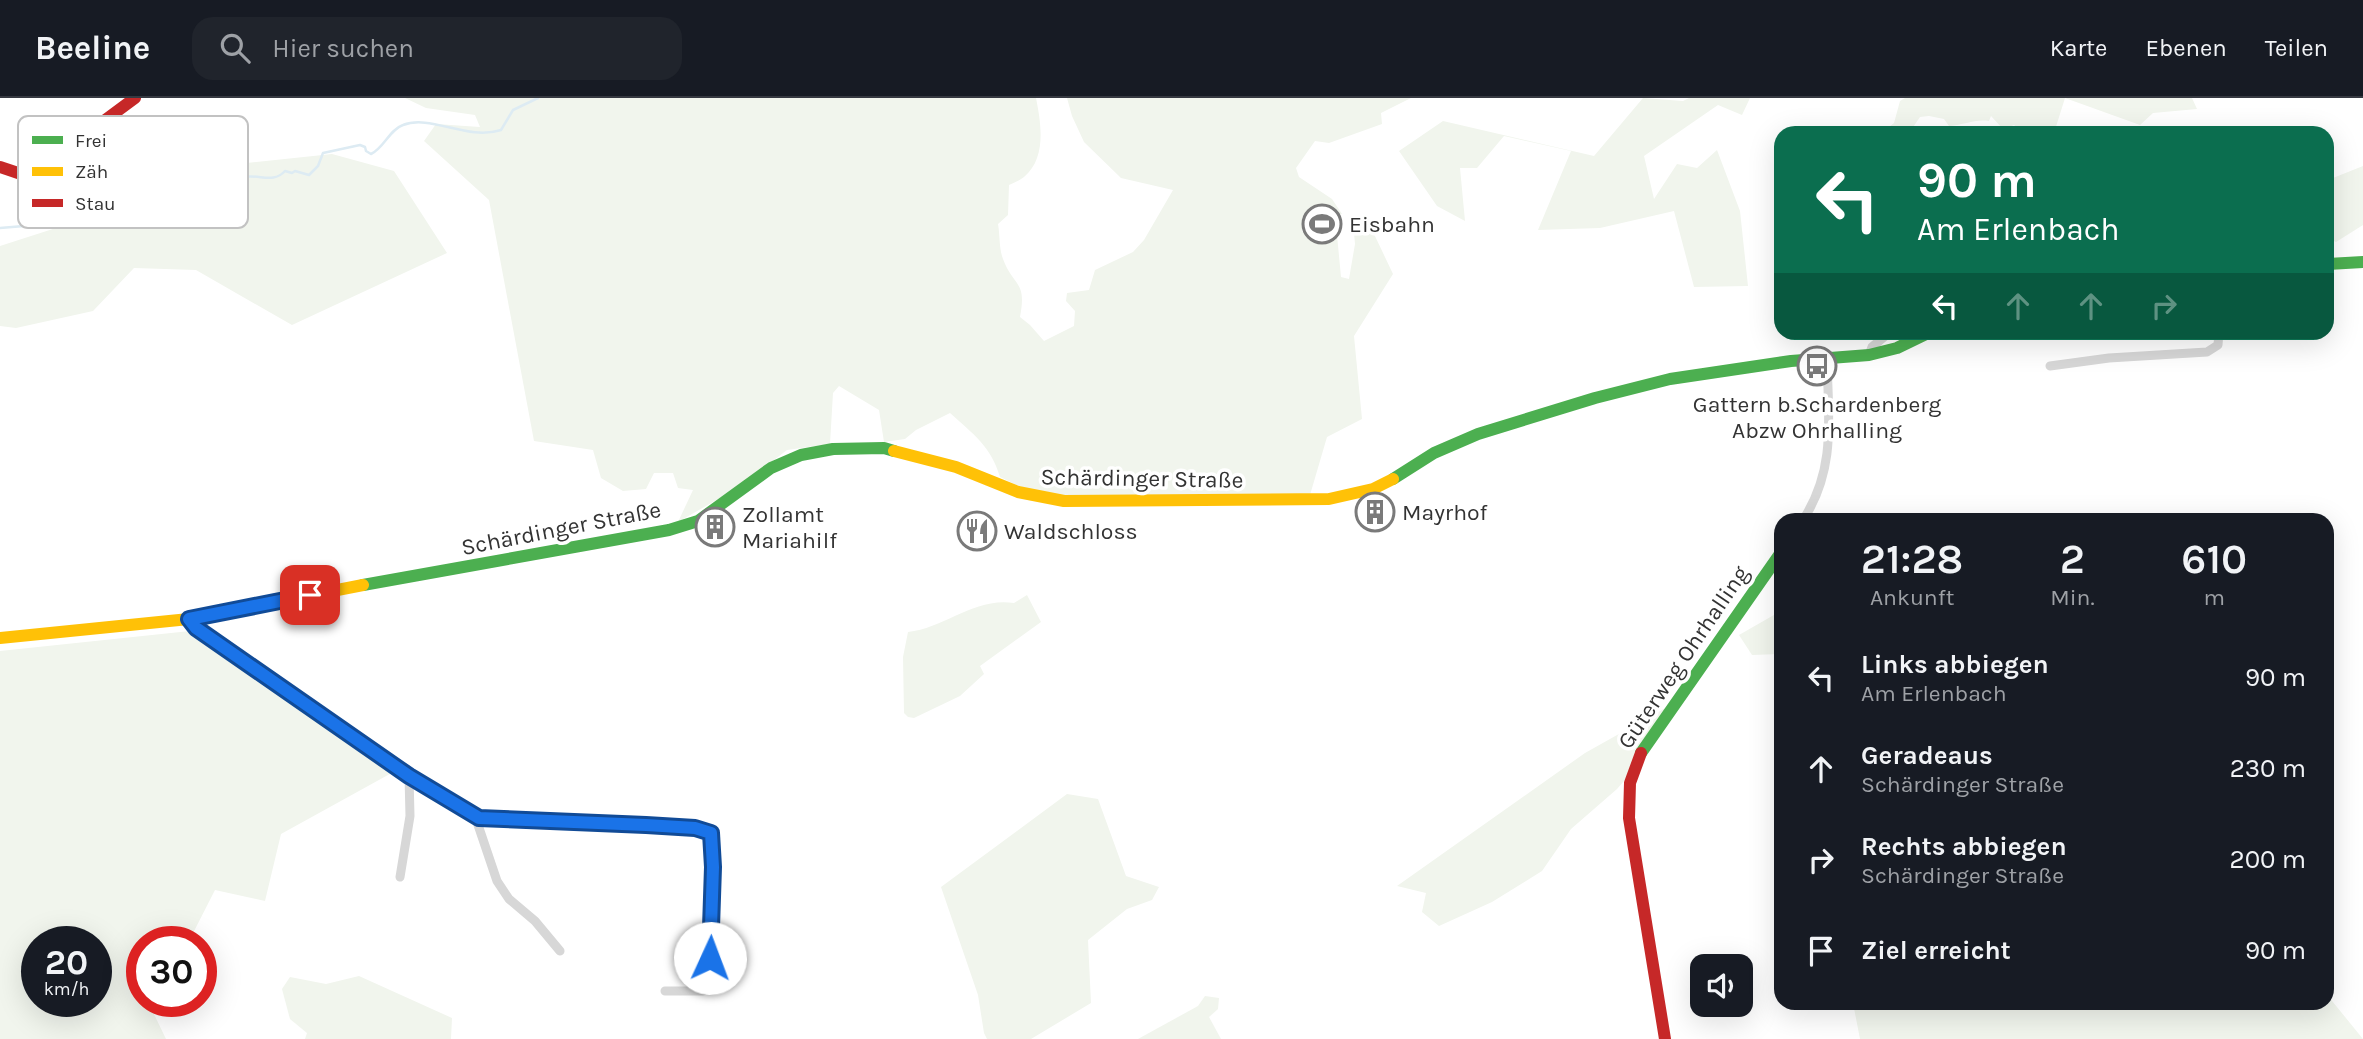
<!DOCTYPE html>
<html lang="de">
<head>
<meta charset="utf-8">
<style>
  :root { --surface:#171b24; --page:#20242c; --text:#f1f3f6; --muted:#9ea1a6; --line:#363941 }
  body { margin:0; font-family:Karla,sans-serif; background:var(--page); color:var(--text); height:100vh; display:flex; flex-direction:column; font-size:26px; white-space:nowrap }
  * { box-sizing:border-box; margin:0 }
  p { font-size:23px; color:var(--muted) }
  .icon { flex:none; width:38px; height:38px; fill:none; stroke:currentColor; stroke-width:2; stroke-linecap:round; stroke-linejoin:round }
  .map { position:relative; flex:1; overflow:hidden }
  .panel { position:absolute; left:1774px; top:415px; width:560px; height:497px; display:flex; flex-direction:column; background:var(--surface); border-radius:21px; box-shadow:0 7px 28px #0002 }
  .panel>* { flex:none }
  .banner { position:absolute; left:1774px; top:28px; width:560px; height:214px; border-radius:21px; box-shadow:0 7px 28px #0002; background:#0b6e4f; color:#fff; overflow:hidden }
  .buttons { position:absolute; left:1690px; top:856px; display:grid; gap:14px }
  .buttons a { display:grid; place-items:center; width:63px; height:63px; border-radius:14px; background:var(--surface); box-shadow:0 7px 28px #0002; font-size:35px }
  .speed { position:absolute; left:21px; top:828px; display:flex; gap:14px; font-size:35px; font-weight:700; text-align:center }
  .speed>* { display:grid; place-content:center; width:91px; height:91px; border-radius:50%; background:var(--surface); box-shadow:0 7px 28px #0002; line-height:1 }
  .speed small { font-size:18px; font-weight:400 }
  .speed .limit { border:10px solid #d22; background:#fff; color:#111 }
  .pin { position:absolute; display:grid; place-items:center; width:60px; height:60px; color:#fff; margin:-30px; border-radius:14px; box-shadow:0 4px 10px #0006 }
  .me { position:absolute; width:77px; margin:-38px; rotate:2deg; stroke-linejoin:round; filter:drop-shadow(0 0 5px #0008) }
  .turn { display:flex; align-items:center; gap:24px; height:147px; padding:0 28px; font-size:32px }
  .turn .icon { width:91px; height:91px; stroke-width:2.5 }
  .turn b { display:block; font-size:49px; line-height:60px }
  .lanes { display:flex; align-items:center; height:66px; padding:0 28px; background:#0003; justify-content:center; gap:35px; direction:ltr }
  .lanes .off { opacity:.35 }
  .eta { display:flex; justify-content:space-evenly; align-items:center; height:119px; text-align:center }
  .eta b { font-size:42px; font-weight:600; line-height:49px }
  ul { padding:0; list-style:none }
  li { display:flex; align-items:center; gap:21px; height:91px; padding:0 28px }
  li div { flex:1 }
  li b { display:block; font-size:26px }
  li em { font-style:normal }
  header { display:flex; align-items:center; gap:42px; box-sizing:border-box; height:98px; padding:0 35px; background:var(--surface); border-bottom:2px solid var(--line) }
  header strong { font-size:33px }
  nav { display:flex; gap:38px; margin-inline-start:auto; font-size:24px }
  .search { width:490px; height:63px; background:var(--page); display:flex; align-items:center; gap:18px; box-sizing:border-box; padding:0 24px; border-radius:21px; color:var(--muted); font-size:26px }
  .map>svg:first-child { display:block }
</style>
</head>
<body>
<header>
<strong>Beeline</strong>
<div class="search"><svg class="icon" aria-label="search" viewBox="0 0 24 24"><circle cx="10" cy="10" r="6"/><path d="M15 15l6 6"/></svg>Hier suchen</div>
<nav><a>Karte</a><a>Ebenen</a><a>Teilen</a></nav>
</header>
<div class="map">
<svg width="2363" height="941" viewBox="0 0 2363 941">
  <rect width="100%" height="100%" fill="#fff"/>
  <g fill="#f1f5ed" fill-rule="evenodd">
    <path d="M 405,0 L 1036,0 C 1041,25 1047,60 1024,79 C 1020,82 1014,85 1009,87 L 1008,117 L 998,126 C 1000,137 999,151 1003,161 C 1014,190 1027,182 1020,219 L 1030,227 L 1044,243 L 1074,228 L 1075,213 L 1066,203 L 1067,195 L 1089,192 L 1095,172 L 1133,154 L 1144,142 L 1173,92 L 1121,80 L 1084,44 L 1072,18 L 1067,0 L 1411,0 L 1381,15 L 1382,26 L 1329,45 L 1315,43 L 1296,70 L 1299,79 L 1332,101 L 1342,116 L 1302,119 L 1302,134 L 1328,133 L 1337,137 L 1341,179 L 1349,181 L 1355,146 L 1353,124 L 1357,119 L 1365,117 L 1393,176 L 1354,238 L 1362,321 L 1327,339 L 1310,397 L 1159,401 L 1037,397 L 1000,379 C 991,348 973,336 950,315 L 916,332 L 905,341 L 884,344 L 879,312 L 839,288 L 833,295 L 830,346 L 787,352 L 739,389 L 678,424 L 693,392 L 678,390 L 673,375 L 654,375 L 646,391 L 623,393 L 601,380 L 593,352 L 534,343 L 489,102 L 424,43 L 436,26 L 480,29 L 475,17 L 426,10 Z"/>
    <path d="M 1643,0 L 1683,3 L 1689,0 L 1750,0 L 1742,17 L 1718,7 L 1644,58 L 1654,101 L 1677,66 L 1697,70 L 1717,52 L 1740,113 L 1748,188 L 1694,189 L 1674,113 L 1600,130 L 1538,132 L 1571,53 L 1504,38 L 1477,70 L 1460,70 L 1465,123 L 1437,108 L 1399,53 L 1443,23 L 1594,58 Z"/>
    <path d="M 1905,0 L 2192,0 L 2197,11 L 2153,15 L 2140,27 L 2065,0 L 2054,35 L 2024,35 L 2014,27 L 2003,31 L 1991,18 L 1989,23 C 1974,21 1965,27 1949,28 L 1944,21 L 1929,18 L 1920,19 L 1909,35 L 1881,35 L 1894,25 L 1900,3 Z"/>
    <path d="M 332,56 L 394,73 L 447,155 L 292,227 L 196,172 L 134,170 L 93,213 L 16,230 L 0,228 L 0,148 L 59,129 L 180,72 Z"/>
    <path d="M 2363,68 L 2363,127 L 2336,144 L 2328,140 L 2328,82 Z"/>
    <path d="M 1027,497 L 1041,524 L 980,568 L 984,576 L 960,598 L 914,620 L 908,619 L 904,615 L 903,559 L 908,534 C 945,530 974,499 1014,505 Z"/>
    <path d="M 1781,513 L 1781,556 L 1752,557 L 1739,537 Z"/>
    <path d="M 190,533 L 397,672 L 281,736 L 265,803 L 215,792 L 189,843 L 142,844 L 142,903 L 159,903 L 153,914 L 166,941 L 0,941 L 0,553 ZM 37,844 L 96,844 L 96,903 L 37,903 Z"/>
    <path d="M 1667,609 L 1636,669 L 1617,691 L 1571,731 L 1542,773 L 1492,804 L 1439,828 L 1422,814 L 1426,795 L 1397,788 L 1585,655 Z"/>
    <path d="M 1067,696 L 1098,701 L 1126,778 L 1159,789 L 1152,802 L 1127,811 L 1088,842 L 1091,905 L 1031,941 L 987,941 L 984,935 L 978,897 L 941,789 Z"/>
    <path d="M 359,878 L 452,920 L 451,941 L 305,941 L 307,935 L 290,921 L 282,891 L 290,879 L 326,886 Z"/>
    <path d="M 1205,898 L 1219,900 L 1218,911 L 1209,919 L 1221,941 L 1138,941 L 1198,908 Z"/>
    <path d="M 2328,898 L 2363,941 L 1860,941 L 1853,905 L 2328,905 Z"/>
  </g>
  <g fill="none" stroke-linecap="round" stroke-linejoin="round">
    <path stroke="#ddebf3" stroke-width="2.5" d="M 0,130 L 24,128 L 54,110 C 72,118 87,134 104,117 C 121,117 141,103 154,94 C 170,98 180,87 196,85 C 212,82 228,81 244,79 C 260,76 273,86 285,73 L 292,75 L 295,73 L 309,77 L 318,68 L 323,55 L 360,47 L 365,49 L 366,53 L 371,56 C 384,50 389,32 403,27 C 431,16 467,43 501,32 L 513,12 L 538,0"/>
    <g stroke="#d7d7d7" stroke-width="9">
      <path d="M 1869,257 L 1872,249 L 1890,234"/>
      <path d="M 2050,268 L 2109,260 L 2207,254 L 2218,247 L 2219,234"/>
      <path d="M 1803,422 C 1837,370 1828,318 1827,260"/>
      <path d="M 189,521 L 196,530 L 409,678 L 410,718 L 400,779"/>
      <path d="M 409,678 L 479,720 L 646,727 L 695,730 L 711,735 L 713,769 L 710,883 L 703,893 L 665,893"/>
      <path d="M 475,718 L 497,783 L 509,801 L 535,823 L 560,853"/>
    </g>
    <g stroke="#4caf50" stroke-width="12">
      <path d="M 2328,166 L 2363,164"/>
      <path d="M 1393,381 L 1434,355 L 1478,336 L 1595,300 L 1670,281 L 1791,263 L 1869,257 L 1897,250 L 1930,234"/>
      <path d="M 363,487 L 669,432 L 698,423 L 771,370 L 801,357 L 833,351 L 884,350 L 894,353"/>
      <path d="M 1641,655 L 1782,453"/>
    </g>
    <g stroke="#ffc107" stroke-width="12">
      <path d="M 894,353 L 956,369 L 1018,394 L 1064,403 L 1329,401 L 1373,391 L 1393,381"/>
      <path d="M 0,540 L 189,521 L 363,487"/>
    </g>
    <g stroke="#c62828" stroke-width="12">
      <path d="M 0,69 L 24,77 L 35,74 L 135,0"/>
      <path d="M 1641,655 L 1630,685 L 1629,720 L 1665,941"/>
    </g>
  </g>
  <g fill="none" stroke-linecap="round" stroke-linejoin="round">
    <defs>
      <path id="route" d="M 310,497 L 189,521 L 196,530 L 409,678 L 479,720 L 646,727 L 695,730 L 711,735 L 713,769 L 710,860"/>
    </defs>
    <use href="#route" stroke="#114b97" stroke-width="18"/>
    <use href="#route" stroke="#1a73e8" stroke-width="12"/>
  </g>
  <defs>
    <symbol id="stadium-ring" viewBox="-11 -11 22 22"><circle r="9.5" fill="#fff" stroke="#7a7a7a" stroke-width="1.5"/><path d="M0-5a6.5 5 0 1 0 0 10a6.5 5 0 1 0 0-10ZM-3.5-1.8h7v3.6h-7Z" fill="#7a7a7a"/></symbol>
    <symbol id="bus-ring" viewBox="-11 -11 22 22"><circle r="9.5" fill="#fff" stroke="#7a7a7a" stroke-width="1.5"/><path d="M-5-6H5V4H4V6H2V4H-2V6H-4V4H-5ZM-3.5-4V0h7V-4ZM-3.5 1.2v1.5H-2V1.2ZM2 1.2v1.5H3.5V1.2Z" fill="#7a7a7a"/></symbol>
    <symbol id="building-ring" viewBox="-11 -11 22 22"><circle r="9.5" fill="#fff" stroke="#7a7a7a" stroke-width="1.5"/><path d="M-4-6H4V6H1V3H-1V6H-4ZM-2.5-4.3h1.7v1.8h-1.7ZM.8-4.3h1.7v1.8H.8ZM-2.5-1h1.7V.8h-1.7ZM.8-1h1.7V.8H.8Z" fill="#7a7a7a"/></symbol>
    <symbol id="restaurant-ring" viewBox="-11 -11 22 22"><circle r="9.5" fill="#fff" stroke="#7a7a7a" stroke-width="1.5"/><path d="M-5-6h1v4h1v-4h1v4h1v-4h1v5L-1.5 .5V6h-2V.5L-5-1ZM5-6V6H3V1.5H1.5Q1.5-4 5-6Z" fill="#7a7a7a"/></symbol>
  </defs>
  <g fill-rule="evenodd">
    <use href="#stadium-ring" x="1300" y="104" width="44" height="44"/>
    <use href="#bus-ring" x="1795" y="246" width="44" height="44"/>
    <use href="#building-ring" x="1353" y="392" width="44" height="44"/>
    <use href="#building-ring" x="693" y="407" width="44" height="44"/>
    <use href="#restaurant-ring" x="955" y="411" width="44" height="44"/>
  </g>
  <g text-anchor="middle" stroke-width="7" stroke-linejoin="round" paint-order="stroke">
    <g font-size="23" fill="#333" stroke="#fff" text-anchor="start">
      <text x="1349" y="134">Eisbahn</text>
      <text x="1817" y="314" text-anchor="middle">Gattern b.Schardenberg<tspan x="1817" dy="26">Abzw Ohrhalling</tspan></text>
      <text x="1402" y="422">Mayrhof</text>
      <text x="742" y="424">Zollamt<tspan x="742" dy="26">Mariahilf</tspan></text>
      <text x="1004" y="441">Waldschloss</text>
    </g>
    <g font-size="23" fill="#333" stroke="#fff">
      <text transform="translate(1142 380) rotate(1)" y="8">Schärdinger Straße</text>
      <text transform="translate(561 430) rotate(-11)" y="8">Schärdinger Straße</text>
      <text transform="translate(1683 559) rotate(-56)" y="8">Güterweg Ohrhalling</text>
    </g>
  </g>
  <rect x="18" y="18" width="230" height="112" rx="10" fill="#fff" stroke="#c2c2c2" stroke-width="2"/>
  <rect x="32" y="38" width="31" height="8" fill="#4caf50"/>
  <rect x="32" y="69" width="31" height="9" fill="#ffc107"/>
  <rect x="32" y="101" width="31" height="8" fill="#c62828"/>
  <g font-size="19" fill="#333">
    <text x="75" y="49">Frei</text>
    <text x="75" y="80">Zäh</text>
    <text x="75" y="112">Stau</text>
  </g>
</svg>
<div class="buttons">
<a><svg class="icon" aria-label="sound" viewBox="0 0 24 24"><path d="M4 9h4l5-4v14l-5-4H4zM17 9q2 3 0 6"/></svg></a>
</div>
<div class="speed"><div>20<small>km/h</small></div><div class="limit">30</div></div>
<div class="pin" style="left:310px;top:497px;background:#d93025"><svg class="icon" aria-label="arrive" viewBox="0 0 24 24"><path d="M6 21V4h12l-3 4 3 4H6"/></svg></div>
<svg class="me" style="left:710px;top:860px" viewBox="-20 -20 40 40"><circle r="19" fill="#fff"/><path d="M0-13L10 11 0 6-10 11z" fill="#1a73e8"/></svg>
<div class="banner">
<div class="turn"><svg class="icon" aria-label="left" viewBox="0 0 24 24"><path d="M17 20v-9H6M10 6l-5 5 5 5"/></svg><div><b>90 m</b>Am Erlenbach</div></div>
<div class="lanes"><svg class="icon" aria-label="left" viewBox="0 0 24 24"><path d="M17 20v-9H6M10 6l-5 5 5 5"/></svg><svg class="icon off" aria-label="ahead" viewBox="0 0 24 24"><path d="M12 20V5M6 11l6-6 6 6"/></svg><svg class="icon off" aria-label="ahead" viewBox="0 0 24 24"><path d="M12 20V5M6 11l6-6 6 6"/></svg><svg class="icon off" aria-label="right" viewBox="0 0 24 24"><path d="M7 20v-9h11M14 6l5 5-5 5"/></svg></div>
</div>
<section class="panel">
<div class="eta">
<div><b>21:28</b><p>Ankunft</p></div>
<div><b>2</b><p>Min.</p></div>
<div><b>610</b><p>m</p></div>
</div>
<ul>
<li><svg class="icon" aria-label="left" viewBox="0 0 24 24"><path d="M17 20v-9H6M10 6l-5 5 5 5"/></svg><div><b>Links abbiegen</b><p>Am Erlenbach</p></div><em>90 m</em></li>
<li><svg class="icon" aria-label="ahead" viewBox="0 0 24 24"><path d="M12 20V5M6 11l6-6 6 6"/></svg><div><b>Geradeaus</b><p>Schärdinger Straße</p></div><em>230 m</em></li>
<li><svg class="icon" aria-label="right" viewBox="0 0 24 24"><path d="M7 20v-9h11M14 6l5 5-5 5"/></svg><div><b>Rechts abbiegen</b><p>Schärdinger Straße</p></div><em>200 m</em></li>
<li><svg class="icon" aria-label="arrive" viewBox="0 0 24 24"><path d="M6 21V4h12l-3 4 3 4H6"/></svg><div><b>Ziel erreicht</b></div><em>90 m</em></li>
</ul>
</section>
</div>
</body>
</html>
